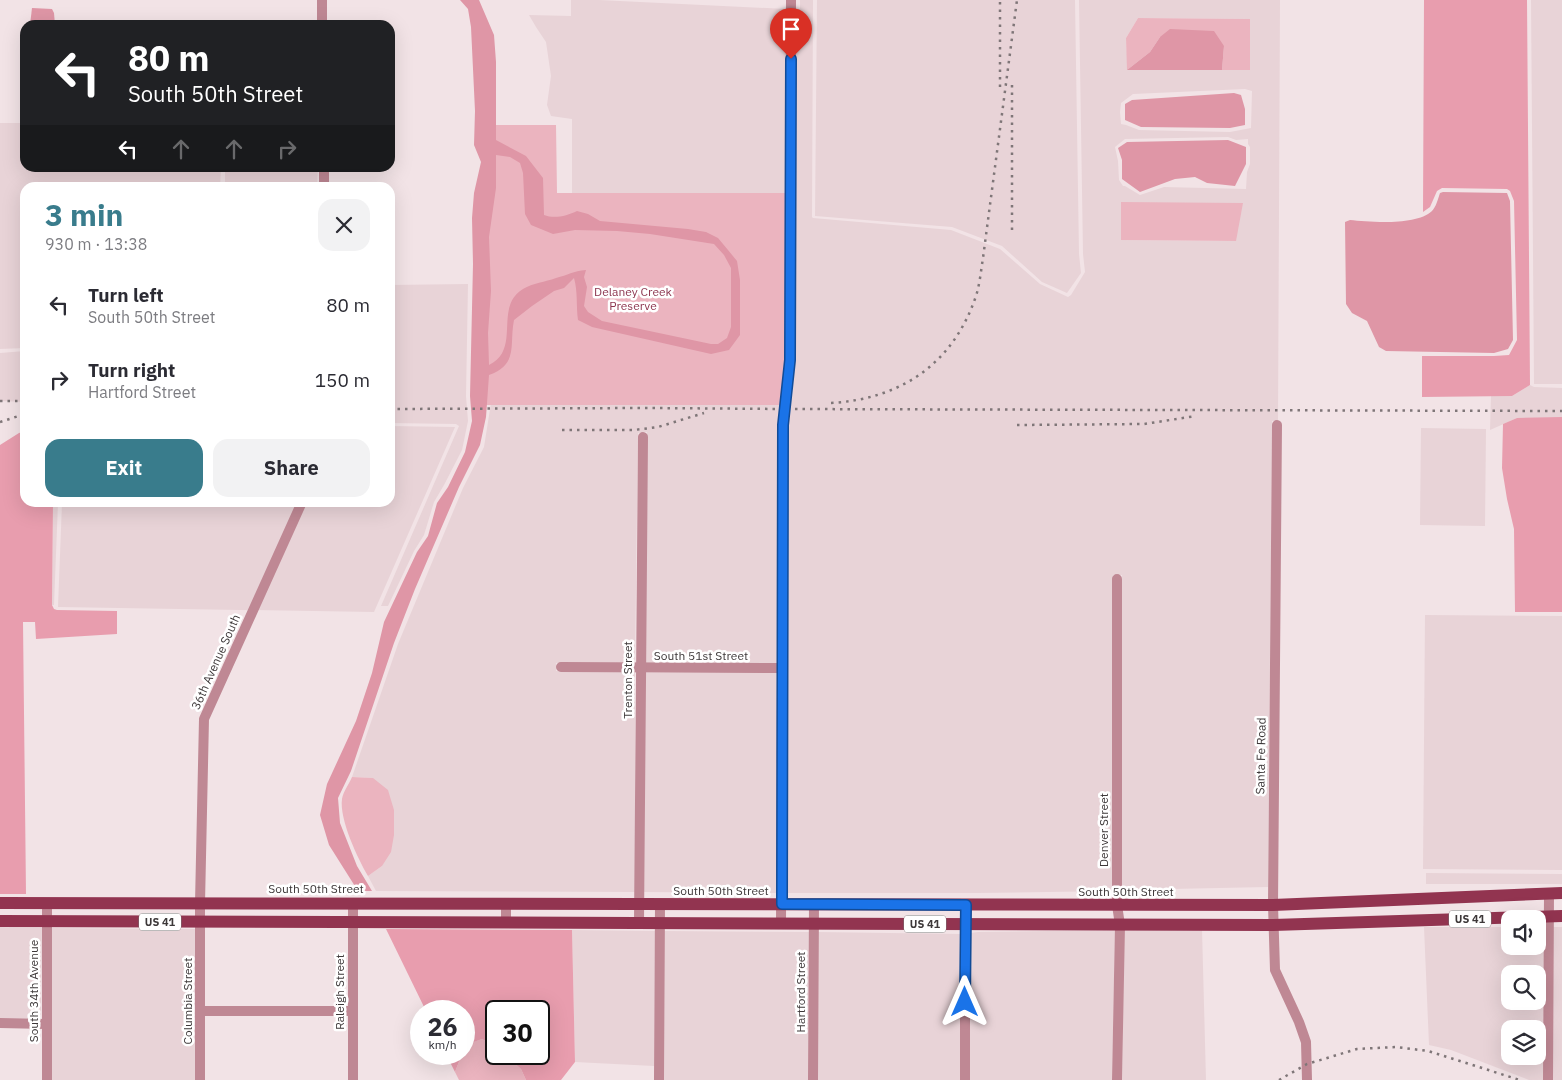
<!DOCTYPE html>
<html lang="en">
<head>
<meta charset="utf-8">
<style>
  :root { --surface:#fff; --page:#f2f2f3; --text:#2b2b33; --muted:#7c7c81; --accent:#397c8c }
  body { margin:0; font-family:"IBM Plex Sans",sans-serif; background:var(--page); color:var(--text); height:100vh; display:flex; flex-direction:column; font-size:19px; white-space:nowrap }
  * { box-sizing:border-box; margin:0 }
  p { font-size:16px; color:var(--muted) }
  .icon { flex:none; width:28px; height:28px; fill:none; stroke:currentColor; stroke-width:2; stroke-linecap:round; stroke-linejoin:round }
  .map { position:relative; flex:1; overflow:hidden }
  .details { position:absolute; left:20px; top:182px; width:375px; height:325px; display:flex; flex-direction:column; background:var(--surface); border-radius:15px; box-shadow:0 5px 20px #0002 }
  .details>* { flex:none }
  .guide { position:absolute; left:20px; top:20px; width:375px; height:152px; border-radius:15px; box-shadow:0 5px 20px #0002; background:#202124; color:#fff; overflow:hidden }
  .fabs { position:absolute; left:1501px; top:910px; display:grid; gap:10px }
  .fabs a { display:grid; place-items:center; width:45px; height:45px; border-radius:10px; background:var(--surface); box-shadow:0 5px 20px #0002; font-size:25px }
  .speed { position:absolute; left:410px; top:1000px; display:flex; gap:10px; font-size:25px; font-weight:700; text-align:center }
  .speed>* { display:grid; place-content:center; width:65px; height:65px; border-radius:50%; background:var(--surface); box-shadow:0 5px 20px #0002; line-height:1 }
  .speed small { font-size:12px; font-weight:400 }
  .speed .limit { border:2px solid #111; border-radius:8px; background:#fff; color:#111 }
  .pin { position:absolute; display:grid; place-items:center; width:42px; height:42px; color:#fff; margin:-51px -21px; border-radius:50% 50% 50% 0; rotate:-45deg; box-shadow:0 0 5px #0007 }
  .pin .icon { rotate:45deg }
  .me { position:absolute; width:55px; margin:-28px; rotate:0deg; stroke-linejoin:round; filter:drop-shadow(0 0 4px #0008) }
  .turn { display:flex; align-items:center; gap:18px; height:105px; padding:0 25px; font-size:22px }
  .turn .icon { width:65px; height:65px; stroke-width:2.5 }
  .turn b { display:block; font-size:35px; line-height:42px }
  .lanes { display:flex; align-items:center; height:48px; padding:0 25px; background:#0003; justify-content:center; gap:25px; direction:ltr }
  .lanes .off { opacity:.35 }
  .round { display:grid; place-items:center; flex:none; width:52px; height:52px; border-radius:15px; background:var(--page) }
  .overview { display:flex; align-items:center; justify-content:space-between; height:85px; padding:0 25px }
  h1 { font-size:30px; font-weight:700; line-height:38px; color:var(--accent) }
  .action { display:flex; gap:10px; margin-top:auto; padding:10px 25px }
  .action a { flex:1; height:58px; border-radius:15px; background:var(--accent); color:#fff; font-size:20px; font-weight:700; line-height:58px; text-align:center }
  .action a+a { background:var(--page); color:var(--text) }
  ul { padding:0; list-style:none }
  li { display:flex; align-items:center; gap:15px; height:75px; padding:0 25px }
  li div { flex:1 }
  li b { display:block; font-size:19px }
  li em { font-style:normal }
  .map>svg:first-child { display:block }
</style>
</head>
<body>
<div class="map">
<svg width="1562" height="1080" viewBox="0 0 1562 1080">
  <rect width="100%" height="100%" fill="#f2e3e6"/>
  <g fill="#e8d3d7" fill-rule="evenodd">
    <path d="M 571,0 L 599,0 L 786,9 L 786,201 L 572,197 L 572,119 L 551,116 L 547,105 L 551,76 L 546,42 L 536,27 L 529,15 L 571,16 Z"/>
    <path d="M 800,0 L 813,0 L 812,217 L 813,218 L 951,230 L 1000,249 L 1040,284 L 1068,297 L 1071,295 L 1085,272 L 1083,254 L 1079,0 L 1280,0 L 1278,421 L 1272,421 L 1268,887 L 1121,890 L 1122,575 L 1113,575 L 1112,891 L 977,893 L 786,893 L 787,425 L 790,400 L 792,399 L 795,360 L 796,9 L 800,9 ZM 1138,18 L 1250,19 L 1250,70 L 1128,70 L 1126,38 ZM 1245,89 L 1252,91 L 1251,128 L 1230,132 L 1139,130 L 1126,125 L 1121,124 L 1120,112 L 1121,103 L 1133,94 ZM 1228,137 L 1236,140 L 1248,139 L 1248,144 L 1250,147 L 1250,164 L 1247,172 L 1246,189 L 1164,187 L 1140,195 L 1125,186 L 1123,186 L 1119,180 L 1118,161 L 1115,147 L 1125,139 ZM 1121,202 L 1235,241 L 1121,240 Z"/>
    <path d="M 817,0 L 1075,0 L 1079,254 L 1081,273 L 1067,293 L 1042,282 L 1002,246 L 952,227 L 815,216 Z"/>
    <path d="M 1531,0 L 1562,0 L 1562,384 L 1534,384 Z"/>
    <path d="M 0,123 L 25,123 L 25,168 L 221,168 L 220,187 L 25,188 L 25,348 L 0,349 Z"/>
    <path d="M 225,168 L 318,168 L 317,187 L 225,187 Z"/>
    <path d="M 468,284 L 466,396 L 468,421 L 462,450 L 444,485 L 434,502 L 424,535 L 414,551 L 388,606 L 381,606 L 459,426 L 456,424 L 390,423 L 390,285 Z"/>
    <path d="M 25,351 L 25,402 L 0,401 L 0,353 Z"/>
    <path d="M 1530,385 L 1534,387 L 1562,388 L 1562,418 L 1517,418 L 1490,430 L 1491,396 L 1512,396 Z"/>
    <path d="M 781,400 L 778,425 L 777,664 L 645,664 L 647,432 L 638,433 L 635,664 L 556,663 L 556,671 L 635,672 L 635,892 L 376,891 L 368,876 L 382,866 L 373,778 L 352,777 L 398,644 L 463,488 L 484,447 L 491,403 Z"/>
    <path d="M 390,426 L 455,427 L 374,612 L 58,607 L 62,503 L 390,502 Z"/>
    <path d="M 1421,428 L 1486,429 L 1485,526 L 1420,525 Z"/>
    <path d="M 53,503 L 58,503 L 54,605 L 52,605 Z"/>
    <path d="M 1425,615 L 1562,616 L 1562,870 L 1423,869 Z"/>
    <path d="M 777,672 L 777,893 L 644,892 L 645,673 Z"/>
    <path d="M 1426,873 L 1562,874 L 1562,884 L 1426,884 Z"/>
    <path d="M 0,927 L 42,928 L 41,1020 L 0,1019 Z"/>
    <path d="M 1424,927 L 1510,927 L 1510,946 L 1538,946 L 1538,927 L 1544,927 L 1543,1080 L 1529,1080 L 1451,1050 L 1429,1045 ZM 1510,974 L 1538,974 L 1538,1001 L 1510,1001 ZM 1510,1029 L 1538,1029 L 1538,1056 L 1510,1056 Z"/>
    <rect x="1553" y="927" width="9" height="153"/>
    <path d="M 51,928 L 196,929 L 195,1080 L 51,1080 L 52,1028 L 50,1028 Z"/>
    <path d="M 1202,929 L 1206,1080 L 1122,1080 L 1124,930 Z"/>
    <path d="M 572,930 L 655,931 L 654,1066 L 575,1062 Z"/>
    <path d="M 1115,930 L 1112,1080 L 970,1080 L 970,933 L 978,932 Z"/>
    <path d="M 664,931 L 809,932 L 808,1080 L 663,1080 Z"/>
    <path d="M 818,932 L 961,934 L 960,1080 L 817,1080 Z"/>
  </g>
  <g fill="#ebb4bf">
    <path d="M 1138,18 L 1250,19 L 1250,70 L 1222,70 L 1224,46 L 1160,37 L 1150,52 L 1127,70 L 1126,38 Z"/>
    <path d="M 482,125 L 556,125 L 557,193 L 786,193 L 784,405 L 482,405 Z"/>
    <path d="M 1121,202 L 1243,203 L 1236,241 L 1121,240 Z"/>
    <path d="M 352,777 L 373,778 L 388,790 L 394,810 L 394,835 L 391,852 L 382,866 L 368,876 C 358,859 339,819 342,799 C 343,792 349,784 352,777 Z"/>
    <path d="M 482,1039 L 496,1046 L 496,1054 L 504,1054 L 521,1069 L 526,1080 L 459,1080 L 455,1072 L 462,1054 L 464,1054 L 465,1045 Z"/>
  </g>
  <g fill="#e89dae">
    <path d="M 1424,0 L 1527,0 L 1530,385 L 1512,396 L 1422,397 L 1422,356 L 1494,356 L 1509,355 L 1517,340 L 1514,201 L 1510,191 L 1507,189 L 1442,188 L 1437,191 L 1430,207 L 1423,212 Z"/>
    <path d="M 1562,417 L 1562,612 L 1515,612 L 1514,529 L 1507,499 L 1502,468 L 1503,424 L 1517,418 Z"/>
    <path d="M 25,431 L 25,502 L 53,503 L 52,605 L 54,609 L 57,610 L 117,611 L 117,634 L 36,639 L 35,622 L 23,622 L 26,894 L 0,894 L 0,445 L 19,433 Z"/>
    <path d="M 386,929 L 572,930 L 575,1062 L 561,1080 L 526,1080 L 521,1069 L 504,1054 L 539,1054 L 539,1011 L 496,1011 L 496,1046 L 482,1039 L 466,1045 L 464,1050 L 464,1011 L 426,1011 Z"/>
    <path d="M 446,1054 L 462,1054 L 455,1072 Z"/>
  </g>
  <g fill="#df96a6" fill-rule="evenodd">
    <path d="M 460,0 L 479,0 L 494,35 L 496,62 L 496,140 L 526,156 L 543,178 L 544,215 C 554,219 567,216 577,211 L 588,214 L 600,221 L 688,229 L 706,232 L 718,238 L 728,250 L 737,261 L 740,280 L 740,335 L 729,350 L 711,354 L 592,327 L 578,320 C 576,306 578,292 574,278 L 564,288 L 554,291 L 532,306 L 514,320 C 509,345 519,364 489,375 L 486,417 L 480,445 L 459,487 L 415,589 L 394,643 L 351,771 L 338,798 L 340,823 L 357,866 L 372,891 L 358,891 L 329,845 L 320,815 L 327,784 L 356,721 L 372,673 L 384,622 L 417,552 L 428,536 L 437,503 L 448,487 L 465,452 L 472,421 L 470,396 L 473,264 L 472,218 L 474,193 L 481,162 L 474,145 L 475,111 L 471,27 L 468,9 ZM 496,155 L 510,157 L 520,163 L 523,173 L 525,214 L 531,225 L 553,234 L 575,230 L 617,231 L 650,234 L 714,244 L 724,255 L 731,268 L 731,327 L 727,338 L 718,344 L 711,344 L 602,321 L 588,312 L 584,306 L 587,287 L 584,277 L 586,270 C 573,271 568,275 556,278 C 545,282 533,283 523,289 C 493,307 522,349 489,365 L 488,333 L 491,291 L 489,237 L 496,188 Z"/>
    <path d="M 32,8 L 52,9 L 54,13 L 55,25 L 30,25 Z"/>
    <path d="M 1170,29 L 1214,31 L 1224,46 L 1222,70 L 1127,70 L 1150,52 L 1160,37 Z"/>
    <path d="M 1234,93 L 1241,95 L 1245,109 L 1245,125 L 1230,128 L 1141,127 L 1125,120 L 1125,104 L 1132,100 Z"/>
    <path d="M 1228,140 L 1246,147 L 1246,164 L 1235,186 L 1207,183 L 1195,177 L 1175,179 L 1140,192 L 1122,179 L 1122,160 L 1118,148 L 1127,142 Z"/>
    <path d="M 1443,192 L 1507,193 L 1510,201 L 1513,340 L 1508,349 L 1494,353 L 1386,351 L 1379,347 L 1367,321 L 1352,313 L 1346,304 L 1345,222 L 1350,220 C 1370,222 1416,226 1432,211 C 1436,207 1438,199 1440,193 Z"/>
  </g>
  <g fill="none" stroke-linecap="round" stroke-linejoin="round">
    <g stroke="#bf8894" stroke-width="10">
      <path d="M 322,0 L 322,25"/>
      <path d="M 324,168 L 324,188"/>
      <path d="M 1277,425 L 1273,905 L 1275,970 L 1299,1022 L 1306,1042 L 1307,1080"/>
      <path d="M 561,667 L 781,668"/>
      <path d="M 506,923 L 506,904"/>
      <path d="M 639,923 L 643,437"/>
      <path d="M 781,924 L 783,425 L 790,360 L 791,0"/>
      <path d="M 201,1011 L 352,1011"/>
      <path d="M 0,1023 L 46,1024"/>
      <path d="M 47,1080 L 47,903"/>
      <path d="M 200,1080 L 200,903 L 204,719 L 302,502"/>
      <path d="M 353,1080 L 353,903"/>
      <path d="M 659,1080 L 660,904"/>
      <path d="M 813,1080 L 814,904"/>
      <path d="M 965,1080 L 965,905"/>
      <path d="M 1117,1080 L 1120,925 L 1117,905 L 1117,579"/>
      <path d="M 1548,1080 L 1549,893"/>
    </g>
    <g stroke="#923450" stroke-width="12">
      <path d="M 0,903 L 1273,905 L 1562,893"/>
      <path d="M 0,921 L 1273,925 L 1562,916"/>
    </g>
    <g stroke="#7f7678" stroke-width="2.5" stroke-dasharray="2.5 5" stroke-linecap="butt">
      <path d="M 1000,87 L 1000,0"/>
      <path d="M 1012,230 L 1012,82"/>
      <path d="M 0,401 L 25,401"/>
      <path d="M 831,403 C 901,399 953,364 976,296 C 980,283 981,270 983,258 L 1017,0"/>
      <path d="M 390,409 L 647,408 L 784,409 L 1562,411"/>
      <path d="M 0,422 L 25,414"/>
      <path d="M 1017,425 L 1144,424 L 1196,416"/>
      <path d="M 562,430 L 634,430 L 658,427 L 704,413"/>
      <path d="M 1279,1080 L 1307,1064 L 1357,1049 L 1396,1047 L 1428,1051 L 1520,1080"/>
    </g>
  </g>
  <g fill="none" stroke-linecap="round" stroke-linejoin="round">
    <defs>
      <path id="route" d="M 791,59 L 790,360 L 783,425 L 782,904 L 966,905 L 965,1002"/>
    </defs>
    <use href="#route" stroke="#114b97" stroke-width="12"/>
    <use href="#route" stroke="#1a73e8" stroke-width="9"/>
  </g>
  <g text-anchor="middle" stroke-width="5" stroke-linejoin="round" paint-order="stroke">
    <g fill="#fff" stroke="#777474" stroke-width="1">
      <rect x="1449" y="910.5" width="42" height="17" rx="4"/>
      <rect x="139" y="913.5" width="42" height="17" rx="4"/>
      <rect x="904" y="915.5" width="42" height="17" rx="4"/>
    </g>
    <g font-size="11" font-weight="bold" fill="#3d3839">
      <text x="1470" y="923">US 41</text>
      <text x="160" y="926">US 41</text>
      <text x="925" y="928">US 41</text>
    </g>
    <g font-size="12" fill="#8c354f" stroke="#fff">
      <text x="633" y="296">Delaney Creek<tspan x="633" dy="14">Preserve</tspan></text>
    </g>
    <g font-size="12" fill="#3d3839" stroke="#fff">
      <text x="701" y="660">South 51st Street</text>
      <text transform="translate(216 662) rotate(-66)" y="4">36th Avenue South</text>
      <text transform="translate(628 680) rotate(-90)" y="4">Trenton Street</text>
      <text transform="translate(1261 756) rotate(-89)" y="4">Santa Fe Road</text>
      <text transform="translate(1104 830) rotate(-90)" y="4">Denver Street</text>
      <text x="316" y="893">South 50th Street</text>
      <text x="721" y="895">South 50th Street</text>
      <text x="1126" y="896">South 50th Street</text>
      <text transform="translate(34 991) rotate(-90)" y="4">South 34th Avenue</text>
      <text transform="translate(340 992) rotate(-90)" y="4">Raleigh Street</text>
      <text transform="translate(801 992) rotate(-90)" y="4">Hartford Street</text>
      <text transform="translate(188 1001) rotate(-90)" y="4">Columbia Street</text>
    </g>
  </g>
</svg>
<div class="fabs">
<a><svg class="icon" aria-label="sound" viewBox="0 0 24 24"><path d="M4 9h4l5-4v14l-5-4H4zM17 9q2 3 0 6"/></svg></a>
<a><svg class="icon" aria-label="search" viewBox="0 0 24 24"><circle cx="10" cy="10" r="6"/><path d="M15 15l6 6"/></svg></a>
<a><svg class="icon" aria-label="layers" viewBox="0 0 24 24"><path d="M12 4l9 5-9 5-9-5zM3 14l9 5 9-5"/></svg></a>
</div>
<div class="speed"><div>26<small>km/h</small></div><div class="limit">30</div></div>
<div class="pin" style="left:791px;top:59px;background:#d93025"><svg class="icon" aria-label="arrive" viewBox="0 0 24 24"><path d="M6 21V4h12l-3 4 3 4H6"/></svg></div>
<svg class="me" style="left:965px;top:1002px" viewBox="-20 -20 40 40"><path d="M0-17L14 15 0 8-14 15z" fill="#1a73e8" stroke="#fff" stroke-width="4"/></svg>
<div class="guide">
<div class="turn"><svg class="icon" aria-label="left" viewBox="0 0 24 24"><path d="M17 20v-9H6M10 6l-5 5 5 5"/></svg><div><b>80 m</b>South 50th Street</div></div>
<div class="lanes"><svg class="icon" aria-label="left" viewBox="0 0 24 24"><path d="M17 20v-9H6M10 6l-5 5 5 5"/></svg><svg class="icon off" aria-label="ahead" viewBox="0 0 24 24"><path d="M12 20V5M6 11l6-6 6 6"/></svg><svg class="icon off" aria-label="ahead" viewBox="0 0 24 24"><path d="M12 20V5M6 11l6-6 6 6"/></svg><svg class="icon off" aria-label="right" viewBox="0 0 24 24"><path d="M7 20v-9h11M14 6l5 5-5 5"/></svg></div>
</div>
<section class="details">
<div class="overview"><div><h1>3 min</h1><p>930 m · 13:38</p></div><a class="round"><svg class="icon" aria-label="close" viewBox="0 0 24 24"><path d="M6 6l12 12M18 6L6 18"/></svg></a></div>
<ul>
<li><svg class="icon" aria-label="left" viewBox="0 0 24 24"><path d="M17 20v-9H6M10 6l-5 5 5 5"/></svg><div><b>Turn left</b><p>South 50th Street</p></div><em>80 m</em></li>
<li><svg class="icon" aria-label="right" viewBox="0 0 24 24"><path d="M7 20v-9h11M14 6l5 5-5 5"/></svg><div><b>Turn right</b><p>Hartford Street</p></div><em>150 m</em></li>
</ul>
<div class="action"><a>Exit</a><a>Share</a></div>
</section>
</div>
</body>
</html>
